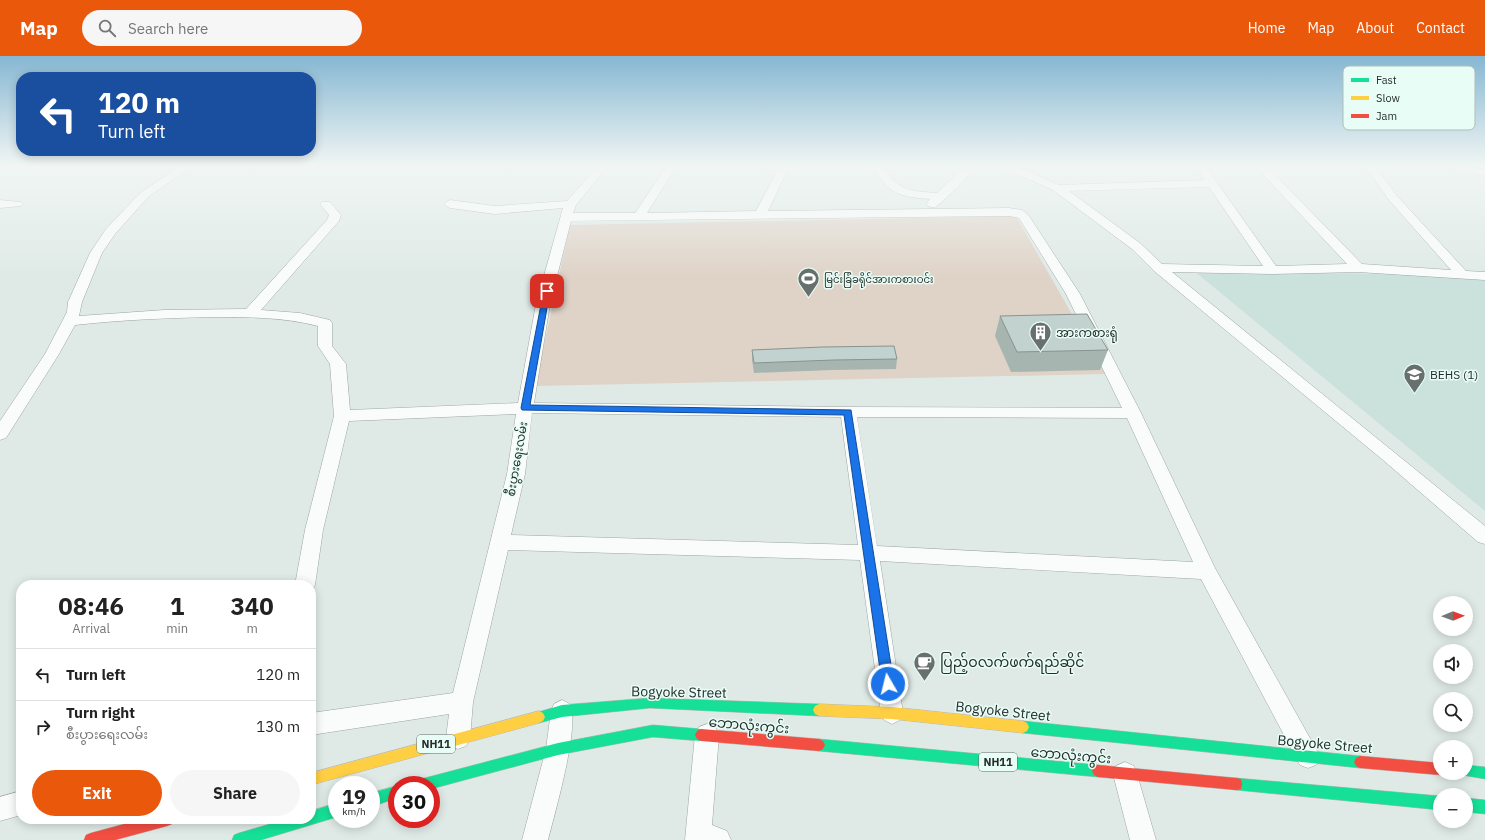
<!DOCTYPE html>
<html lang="en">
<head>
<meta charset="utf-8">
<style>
  :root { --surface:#fff; --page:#f6f6f6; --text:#222; --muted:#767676; --line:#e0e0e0; --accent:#ea580c }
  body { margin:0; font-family:"IBM Plex Sans","Noto Sans Myanmar",sans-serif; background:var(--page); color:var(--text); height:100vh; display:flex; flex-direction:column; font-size:15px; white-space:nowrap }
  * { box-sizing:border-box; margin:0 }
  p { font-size:13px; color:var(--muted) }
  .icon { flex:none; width:22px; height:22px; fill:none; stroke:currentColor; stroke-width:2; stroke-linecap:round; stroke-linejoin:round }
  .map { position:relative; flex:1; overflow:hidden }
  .panel { position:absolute; left:16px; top:524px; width:300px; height:244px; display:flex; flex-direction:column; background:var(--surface); border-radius:16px; box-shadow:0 2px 10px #0003 }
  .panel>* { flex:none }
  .top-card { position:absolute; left:16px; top:16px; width:300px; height:84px; border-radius:16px; box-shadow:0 2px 10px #0003; background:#1a4fa0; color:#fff; overflow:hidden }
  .needle { width:26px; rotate:89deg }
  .buttons { position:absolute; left:1433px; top:540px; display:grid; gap:8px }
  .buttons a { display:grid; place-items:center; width:40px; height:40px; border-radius:50%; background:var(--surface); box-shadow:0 2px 10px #0003; font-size:20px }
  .speed { position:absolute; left:328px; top:720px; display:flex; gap:8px; font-size:20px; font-weight:700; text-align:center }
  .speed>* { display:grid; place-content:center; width:52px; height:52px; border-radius:50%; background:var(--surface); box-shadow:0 2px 10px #0003; line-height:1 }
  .speed small { font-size:10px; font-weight:400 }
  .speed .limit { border:6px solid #d22; background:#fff; color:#111 }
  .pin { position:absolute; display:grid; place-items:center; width:34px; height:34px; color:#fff; margin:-17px; border-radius:8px; box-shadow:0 2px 6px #0006 }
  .me { position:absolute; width:44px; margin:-22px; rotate:352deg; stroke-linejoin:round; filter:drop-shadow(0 0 3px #0008) }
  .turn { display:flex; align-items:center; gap:14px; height:84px; padding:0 16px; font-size:18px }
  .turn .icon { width:52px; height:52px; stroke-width:2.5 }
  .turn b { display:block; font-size:28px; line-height:34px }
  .eta { display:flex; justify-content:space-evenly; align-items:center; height:68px; text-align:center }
  .eta b { font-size:24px; font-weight:700; line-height:28px }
  .action { display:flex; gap:8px; margin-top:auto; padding:8px 16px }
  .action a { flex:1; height:46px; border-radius:24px; background:var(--accent); color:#fff; font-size:16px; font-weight:700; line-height:46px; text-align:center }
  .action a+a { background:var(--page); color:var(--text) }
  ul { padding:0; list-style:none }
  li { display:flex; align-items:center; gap:12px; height:52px; padding:0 16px; border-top:1px solid var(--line) }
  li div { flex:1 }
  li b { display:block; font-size:15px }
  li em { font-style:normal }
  header { display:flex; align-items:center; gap:24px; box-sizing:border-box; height:56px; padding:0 20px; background:var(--accent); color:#fff }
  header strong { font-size:19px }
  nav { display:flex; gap:22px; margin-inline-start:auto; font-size:14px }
  .search { width:280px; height:36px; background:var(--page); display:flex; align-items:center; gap:10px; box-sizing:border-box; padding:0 14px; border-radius:22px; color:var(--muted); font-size:15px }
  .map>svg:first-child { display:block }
</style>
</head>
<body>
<header>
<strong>Map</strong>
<div class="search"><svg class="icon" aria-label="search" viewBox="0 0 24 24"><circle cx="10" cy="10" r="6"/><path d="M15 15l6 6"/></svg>Search here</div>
<nav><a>Home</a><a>Map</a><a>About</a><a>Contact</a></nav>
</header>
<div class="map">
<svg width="1485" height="784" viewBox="0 0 1485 784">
  <rect width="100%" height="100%" fill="#dfeae7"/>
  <path fill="#cbe1db" d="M 1193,214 L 1475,220 L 1485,222 L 1485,455 Z"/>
  <path fill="#dfd3c8" d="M 1016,160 L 1106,318 L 535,330 L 570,169 Z"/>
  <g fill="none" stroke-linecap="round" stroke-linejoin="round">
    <defs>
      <g id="street">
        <path d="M 179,111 L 191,111 L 148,141 L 115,178 L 102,197 L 82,246 L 79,260 L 164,254 L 246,253 L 327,164 L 329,159 L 320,148 L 322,146 L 330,146 L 341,159 L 339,165 L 261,254 L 300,257 L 330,264 L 332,267 L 332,290 L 346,308 L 350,354 L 518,347 L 536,248 L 563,152 L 495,158 L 450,152 L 446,150 L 444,148 L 446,146 L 450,144 L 495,150 L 567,145 L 597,111 L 607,111 L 576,149 L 573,157 L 635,157 L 666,111 L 676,111 L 647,157 L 756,155 L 779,111 L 789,111 L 768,155 L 1009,152 L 1022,154 L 1029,160 L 1080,238 L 1141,357 L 1215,512 L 1316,693 L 1320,701 L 1316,709 L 1308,712 L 1300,709 L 1201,523 L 880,505 L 903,657 L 900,664 L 892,668 L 884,664 L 881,657 L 860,504 L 508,494 L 473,646 L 470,682 L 466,690 L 458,693 L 450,690 L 446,682 L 449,658 L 311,679 L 311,657 L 453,637 L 507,418 L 516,358 L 349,365 L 323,474 L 315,529 L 311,535 L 311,529 L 295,529 L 305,474 L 334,360 L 330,308 L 318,290 L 318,270 C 283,261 247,261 212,261 C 166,262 120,264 75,269 L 59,298 L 6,382 L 0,384 L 0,365 L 45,298 L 67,256 L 68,246 L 90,197 L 106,173 L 140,137 ZM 1009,160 L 1019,162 L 1066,238 L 1122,352 L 848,351 L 534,347 L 550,248 L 571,165 ZM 532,357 L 841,361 L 858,489 L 511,479 L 525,418 ZM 857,361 L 1127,362 L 1193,506 L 877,490 Z"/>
        <path d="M 874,111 L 884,111 C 897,135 911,135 937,137 L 964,111 L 975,111 C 968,121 946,143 937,150 C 934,152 931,151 928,150 L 926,148 L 930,143 C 902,141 886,138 874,111 Z"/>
        <path d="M 1004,111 L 1017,111 L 1059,129 L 1204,124 L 1196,111 L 1206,111 L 1276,210 L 1347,208 L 1256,111 L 1267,111 L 1362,208 L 1451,214 L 1389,144 L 1366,111 L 1376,111 L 1397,140 L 1466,215 L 1485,216 L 1485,224 L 1358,216 L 1272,218 L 1172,216 L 1485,470 L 1485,488 L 1478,486 L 1383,404 L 1154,215 L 1132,193 L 1053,134 L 1005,113 ZM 1209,131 L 1263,210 L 1162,208 L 1140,187 L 1069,135 Z"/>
        <path d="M 1452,111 L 1470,111 L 1485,114 L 1485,120 L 1453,113 Z"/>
        <path d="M 0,144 L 21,146 L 23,148 L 21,150 L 0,152 Z"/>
        <path d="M 562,644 L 570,648 C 580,671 555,756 548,784 L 522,784 L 546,693 L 551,655 L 554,648 Z"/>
        <path d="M 707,668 L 715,671 L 719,679 L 712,769 L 727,775 L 731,784 L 685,784 L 695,679 L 699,671 Z"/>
        <path d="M 1125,706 L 1134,710 L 1137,718 L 1156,784 L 1130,784 L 1113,718 L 1116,710 Z"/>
        <path d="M 21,735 L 21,759 L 0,765 L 0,741 Z"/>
      </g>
      <g id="fast">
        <path d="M 650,642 L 819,648 L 823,650 L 825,654 L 823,658 L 819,660 L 650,652 L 562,661 L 539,667 L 535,665 L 533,661 L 535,657 L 562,649 Z"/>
        <path d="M 1023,665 L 1360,700 L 1364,702 L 1366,706 L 1364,710 L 1360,712 L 1023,677 L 1019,675 L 1017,671 L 1019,667 Z"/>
        <path d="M 653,669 L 701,673 L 705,675 L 707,679 L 705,683 L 701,685 L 653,681 L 558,699 L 431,733 L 431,729 L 415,729 L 416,724 L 421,723 L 558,687 Z"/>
        <path d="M 819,683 L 1098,709 L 1102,711 L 1104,715 L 1102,719 L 1098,721 L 819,695 L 815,693 L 813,689 L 815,685 Z"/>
        <path d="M 1466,709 L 1485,711 L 1485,723 L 1462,719 L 1460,717 L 1466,717 Z"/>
        <path d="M 1236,722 L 1440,740 L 1440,754 L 1236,734 L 1231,733 L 1230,728 L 1231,723 Z"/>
        <path d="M 397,730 L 397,742 L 371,751 L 371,737 Z"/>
        <path d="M 1466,742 L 1485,744 L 1485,758 L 1466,756 Z"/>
        <path d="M 337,747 L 337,761 L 261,784 L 232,784 L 234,779 L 239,777 L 287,763 L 311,763 L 311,755 Z"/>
      </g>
      <g id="slow">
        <path d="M 819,648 L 892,651 L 1023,665 L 1027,667 L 1029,671 L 1027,675 L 1023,677 L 892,663 L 819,660 L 815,658 L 813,654 L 815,650 Z"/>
        <path d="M 539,655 L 543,657 L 545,661 L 543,665 L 539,667 L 311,729 L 311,717 Z"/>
      </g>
      <g id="jam">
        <path d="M 701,673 L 819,683 L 823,685 L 825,689 L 823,693 L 819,695 L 701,685 L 697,683 L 695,679 L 697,675 Z"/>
        <path d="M 1360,700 L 1440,707 L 1440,717 L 1445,717 L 1440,719 L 1360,712 L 1356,710 L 1354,706 L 1356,702 Z"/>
        <path d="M 1098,709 L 1236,722 L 1241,723 L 1242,728 L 1241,733 L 1236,734 L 1098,721 L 1094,719 L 1092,715 L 1094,711 Z"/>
        <path d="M 143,763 L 174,763 L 172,768 L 167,770 L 115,784 L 84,784 L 86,779 L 91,777 Z"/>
      </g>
    </defs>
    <use href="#street" stroke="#9ca5a2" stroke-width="1"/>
    <use href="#fast" stroke="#bab8b3" stroke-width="1"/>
    <use href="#slow" stroke="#bab8b3" stroke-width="1"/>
    <use href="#jam" stroke="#bab8b3" stroke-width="1"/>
    <use href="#street" fill="#fafcfb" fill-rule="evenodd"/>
    <use href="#fast" fill="#16e098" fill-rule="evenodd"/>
    <use href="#slow" fill="#ffcf43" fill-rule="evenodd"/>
    <use href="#jam" fill="#f24e42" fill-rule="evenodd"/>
  </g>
  <g fill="#a7b5b1">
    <path d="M 1000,260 L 1108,294 L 1100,314 L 1011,316 L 995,280 Z"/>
    <path d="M 752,294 L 897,303 L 896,313 L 833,314 L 754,317 L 752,304 Z"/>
  </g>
  <g fill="#c2d2ce" stroke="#889390">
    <path d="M 1087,258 L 1108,294 L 1017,296 L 1000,260 Z"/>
    <path d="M 894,290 L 897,303 L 834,304 L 754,307 L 752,294 L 822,291 Z"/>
  </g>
  <linearGradient id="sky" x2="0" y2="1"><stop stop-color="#86b7d2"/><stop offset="0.5" stop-color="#f1f6f4"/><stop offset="1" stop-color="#f1f6f4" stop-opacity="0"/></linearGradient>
  <rect width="1485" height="220" fill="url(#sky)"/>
  <path fill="#1a73e8" stroke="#114b97" d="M 544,233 L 547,233 L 550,235 L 530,349 L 851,354 L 894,628 L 892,632 L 888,634 L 884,632 L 882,628 L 844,359 L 522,354 L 521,352 Z"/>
  <defs>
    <symbol id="stadium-pin" viewBox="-11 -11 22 30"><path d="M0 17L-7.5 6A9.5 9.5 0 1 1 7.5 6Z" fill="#67706d" stroke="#e7fdf6"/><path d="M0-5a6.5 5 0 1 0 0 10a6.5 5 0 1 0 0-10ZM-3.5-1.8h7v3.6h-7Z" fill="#fff"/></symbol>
    <symbol id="building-pin" viewBox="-11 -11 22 30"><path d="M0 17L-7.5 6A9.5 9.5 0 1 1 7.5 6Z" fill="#67706d" stroke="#e7fdf6"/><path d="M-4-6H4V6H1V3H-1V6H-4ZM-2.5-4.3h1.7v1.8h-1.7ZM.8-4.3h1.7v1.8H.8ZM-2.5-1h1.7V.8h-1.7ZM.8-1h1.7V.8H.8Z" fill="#fff"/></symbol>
    <symbol id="school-pin" viewBox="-11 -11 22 30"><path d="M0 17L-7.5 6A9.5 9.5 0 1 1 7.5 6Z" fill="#67706d" stroke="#e7fdf6"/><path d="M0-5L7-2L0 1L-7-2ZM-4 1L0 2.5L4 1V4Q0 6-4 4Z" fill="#fff"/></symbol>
    <symbol id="cafe-pin" viewBox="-11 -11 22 30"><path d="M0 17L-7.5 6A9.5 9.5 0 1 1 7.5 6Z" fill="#67706d" stroke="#e7fdf6"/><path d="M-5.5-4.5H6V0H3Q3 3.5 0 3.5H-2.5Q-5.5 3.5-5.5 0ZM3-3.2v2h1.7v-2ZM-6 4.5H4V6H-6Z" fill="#fff"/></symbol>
  </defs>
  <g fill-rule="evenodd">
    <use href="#stadium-pin" x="796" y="210" width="25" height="34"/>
    <use href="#building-pin" x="1028" y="264" width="25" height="34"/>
    <use href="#school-pin" x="1402" y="306" width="25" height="34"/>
    <use href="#cafe-pin" x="912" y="594" width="25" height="34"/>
  </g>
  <g text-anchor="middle" stroke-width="3" stroke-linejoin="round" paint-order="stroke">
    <g font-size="10" fill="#262e2c" stroke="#e7fdf6" text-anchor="start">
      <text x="824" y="227">မြင်းခြံခရိုင်အားကစားဝင်း</text>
    </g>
    <g fill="#e7fdf6" stroke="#606c69" stroke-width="1">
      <rect x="417" y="679" width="38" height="18" rx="3"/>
      <rect x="979" y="697" width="38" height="18" rx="3"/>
    </g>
    <g font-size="11" font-weight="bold" fill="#262e2c">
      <text x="436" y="692">NH11</text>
      <text x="998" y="710">NH11</text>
    </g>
    <g font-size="12" fill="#262e2c" stroke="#e7fdf6" text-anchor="start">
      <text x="1056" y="281">အားကစားရုံ</text>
      <text x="1430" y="323">BEHS (1)</text>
    </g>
    <g font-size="12" fill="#262e2c" stroke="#e7fdf6">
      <text transform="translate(517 403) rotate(-80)" y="4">စီးပွားရေးလမ်း</text>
    </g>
    <g font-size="14" fill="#262e2c" stroke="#e7fdf6" text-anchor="start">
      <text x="940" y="611">ပြည့်ဝလက်ဖက်ရည်ဆိုင်</text>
    </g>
    <g font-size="14" fill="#262e2c" stroke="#e7fdf6">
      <text transform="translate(679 636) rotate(1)" y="5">Bogyoke Street</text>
      <text transform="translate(1003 655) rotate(6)" y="5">Bogyoke Street</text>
      <text transform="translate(749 669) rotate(5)" y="5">ဘောလုံးကွင်း</text>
      <text transform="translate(1325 688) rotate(5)" y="5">Bogyoke Street</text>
      <text transform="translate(1071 699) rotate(5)" y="5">ဘောလုံးကွင်း</text>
    </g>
  </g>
  <rect x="1343" y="10" width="132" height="64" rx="6" fill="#e7fdf6" stroke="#adbfb9" stroke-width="1"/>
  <rect x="1351" y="22" width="18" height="4" fill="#16e098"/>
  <rect x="1351" y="40" width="18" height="4" fill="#ffcf43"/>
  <rect x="1351" y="58" width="18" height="4" fill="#f24e42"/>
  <g font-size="11" fill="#262e2c">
    <text x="1376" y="28">Fast</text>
    <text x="1376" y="46">Slow</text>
    <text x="1376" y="64">Jam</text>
  </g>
</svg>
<div class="buttons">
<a><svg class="needle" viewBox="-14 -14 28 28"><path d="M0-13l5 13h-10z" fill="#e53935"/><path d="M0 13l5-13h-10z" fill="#767676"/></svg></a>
<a><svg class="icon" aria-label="sound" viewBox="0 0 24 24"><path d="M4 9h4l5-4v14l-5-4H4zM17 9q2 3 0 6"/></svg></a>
<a><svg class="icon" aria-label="search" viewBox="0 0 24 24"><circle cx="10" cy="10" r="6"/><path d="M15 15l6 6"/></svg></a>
<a>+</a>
<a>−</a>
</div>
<div class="speed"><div>19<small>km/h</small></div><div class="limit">30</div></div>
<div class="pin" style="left:547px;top:235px;background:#d93025"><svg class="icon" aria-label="arrive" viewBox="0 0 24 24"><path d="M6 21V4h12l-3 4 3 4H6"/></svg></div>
<svg class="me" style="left:888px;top:628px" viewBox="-20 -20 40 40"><circle r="17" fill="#1a73e8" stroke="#fff" stroke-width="3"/><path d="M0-11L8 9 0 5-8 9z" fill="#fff"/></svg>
<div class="top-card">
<div class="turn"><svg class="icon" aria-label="left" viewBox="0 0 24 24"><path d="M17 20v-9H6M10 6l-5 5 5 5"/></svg><div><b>120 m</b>Turn left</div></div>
</div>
<section class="panel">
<div class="eta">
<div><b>08:46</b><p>Arrival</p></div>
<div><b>1</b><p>min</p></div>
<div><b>340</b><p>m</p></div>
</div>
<ul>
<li><svg class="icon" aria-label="left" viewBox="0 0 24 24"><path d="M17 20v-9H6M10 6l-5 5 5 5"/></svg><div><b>Turn left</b></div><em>120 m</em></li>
<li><svg class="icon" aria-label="right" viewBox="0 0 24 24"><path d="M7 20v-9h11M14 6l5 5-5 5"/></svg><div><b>Turn right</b><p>စီးပွားရေးလမ်း</p></div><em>130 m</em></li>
</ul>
<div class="action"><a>Exit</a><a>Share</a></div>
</section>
</div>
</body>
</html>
